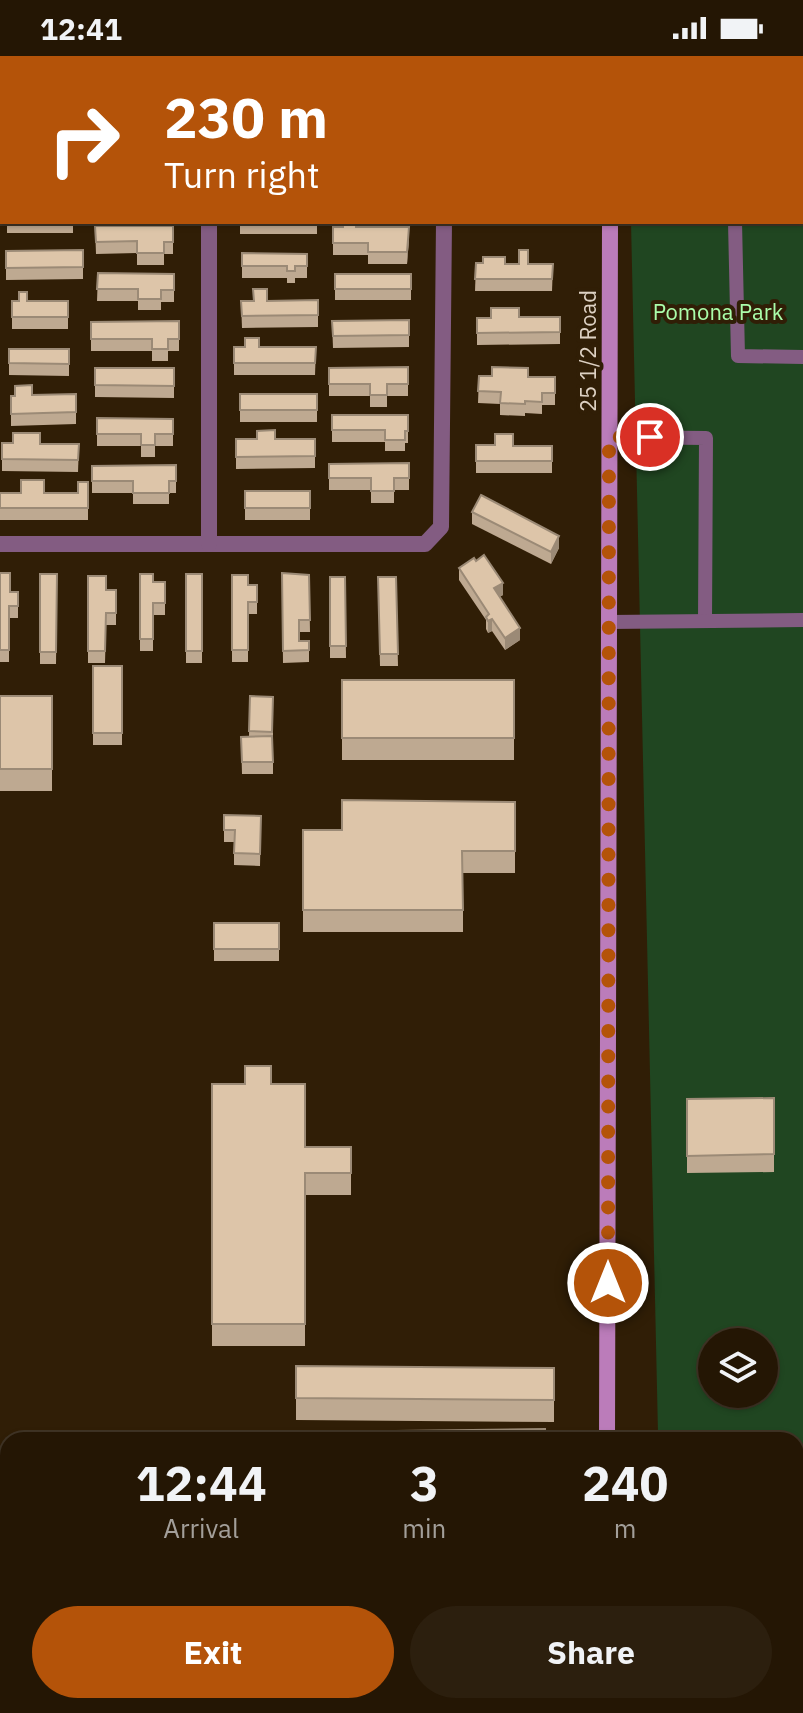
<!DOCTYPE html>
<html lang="en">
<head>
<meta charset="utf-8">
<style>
  :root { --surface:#241604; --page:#2c1f0e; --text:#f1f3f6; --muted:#a39f9a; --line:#413526; --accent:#b45309 }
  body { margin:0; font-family:"IBM Plex Sans",sans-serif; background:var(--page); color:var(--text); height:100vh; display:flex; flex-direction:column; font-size:30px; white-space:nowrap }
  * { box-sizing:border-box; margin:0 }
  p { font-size:26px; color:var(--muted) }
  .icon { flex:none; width:44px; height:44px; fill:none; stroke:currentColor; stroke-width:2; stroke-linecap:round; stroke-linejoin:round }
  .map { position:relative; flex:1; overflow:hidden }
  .side { position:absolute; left:0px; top:1376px; width:804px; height:282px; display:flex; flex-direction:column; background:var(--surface); border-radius:24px 24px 0 0; box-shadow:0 2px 6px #0004,0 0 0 2px var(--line) }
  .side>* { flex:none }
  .guide { position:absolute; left:0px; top:0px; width:804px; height:168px; box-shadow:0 2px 6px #0004,0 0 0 2px var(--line); background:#b45309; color:#fff; overflow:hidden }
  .tools { position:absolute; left:698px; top:1272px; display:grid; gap:16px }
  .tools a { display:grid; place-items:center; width:80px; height:80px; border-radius:50%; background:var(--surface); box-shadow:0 2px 6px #0004,0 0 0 2px var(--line); font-size:40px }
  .pin { position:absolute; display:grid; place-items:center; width:68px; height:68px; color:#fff; margin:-34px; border:4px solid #fff; border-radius:50%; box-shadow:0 2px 8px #0007 }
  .me { position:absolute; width:88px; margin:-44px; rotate:0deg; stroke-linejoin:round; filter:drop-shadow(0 0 6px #0008) }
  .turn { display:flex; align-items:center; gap:28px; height:168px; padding:0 32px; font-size:36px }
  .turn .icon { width:104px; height:104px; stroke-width:2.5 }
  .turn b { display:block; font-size:56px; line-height:68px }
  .eta { display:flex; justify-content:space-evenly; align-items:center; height:136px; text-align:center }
  .eta b { font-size:48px; font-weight:700; line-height:56px }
  .action { display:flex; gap:16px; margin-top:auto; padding:16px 32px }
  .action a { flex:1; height:92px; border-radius:48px; background:var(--accent); color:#fff; font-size:32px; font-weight:700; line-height:92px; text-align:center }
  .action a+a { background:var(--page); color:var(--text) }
  .status { display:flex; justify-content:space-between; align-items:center; height:56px; padding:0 40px; background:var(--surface); direction:ltr }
  .status svg { height:22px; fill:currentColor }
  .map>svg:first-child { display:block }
</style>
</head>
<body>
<div class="status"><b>12:41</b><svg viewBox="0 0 49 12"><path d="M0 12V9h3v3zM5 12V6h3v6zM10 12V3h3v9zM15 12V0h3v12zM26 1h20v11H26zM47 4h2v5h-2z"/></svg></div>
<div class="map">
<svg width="803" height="1657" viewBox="0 0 803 1657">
  <rect width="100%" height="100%" fill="#301e06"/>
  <path fill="#322818" d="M 636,1377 L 803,1379 L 803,1657 L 636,1657 L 636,1650 L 796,1650 L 796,1384 L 636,1384 Z"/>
  <path fill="#204621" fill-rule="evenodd" d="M 628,0 L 803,0 L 803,1581 L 797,1588 L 796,1384 L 658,1384 L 661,1378 L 658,1377 L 631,166 L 802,166 L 802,2 ZM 712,1286 L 764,1286 L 764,1338 L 712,1338 Z"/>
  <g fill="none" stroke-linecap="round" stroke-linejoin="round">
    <g stroke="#835c82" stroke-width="14">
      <path d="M 721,0 L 723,2"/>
      <path d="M 736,2 L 736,0"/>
      <path d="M 802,86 L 803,86"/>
      <path d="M 735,166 L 738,300 L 803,301"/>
      <path d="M 609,381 L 706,382 L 705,565"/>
      <path d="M 609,566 L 803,564"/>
      <path d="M 796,1626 L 803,1626"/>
      <path d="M 704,1650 L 704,1657"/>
    </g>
    <g stroke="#835c82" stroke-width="16">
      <path d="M 209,2 L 209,0"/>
      <path d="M 446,2 L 446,0"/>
      <path d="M 0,488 L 425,488 L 441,471 L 444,166"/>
      <path d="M 209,488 L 209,166"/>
      <path d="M 0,1641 L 8,1641"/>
    </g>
    <g stroke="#bb7cba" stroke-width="16">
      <path d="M 610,2 L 610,0"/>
      <path d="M 607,1384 L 610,166"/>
      <path d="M 607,1650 L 607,1657"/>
    </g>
  </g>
  <g fill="#bea991">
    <rect x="7" y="166" width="66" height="11"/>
    <rect x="240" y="166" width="77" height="12"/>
    <path d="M 475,166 L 552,166 L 552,168 L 475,167 Z"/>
    <path d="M 95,170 L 173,170 L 173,198 L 164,198 L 164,209 L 137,209 L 137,197 L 96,198 Z"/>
    <path d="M 333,171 L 356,171 L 409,183 L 407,208 L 368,208 L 368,199 L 333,199 Z"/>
    <path d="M 83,194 L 83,223 L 6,224 L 6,195 Z"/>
    <path d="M 242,197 L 307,198 L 307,222 L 295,222 L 295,227 L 287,227 L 287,222 L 242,222 Z"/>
    <path d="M 476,207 L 553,208 L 552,235 L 475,235 Z"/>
    <path d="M 98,217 L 174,218 L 174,246 L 161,246 L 161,254 L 138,254 L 138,245 L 97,245 Z"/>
    <rect x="335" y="218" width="76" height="26"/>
    <path d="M 318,244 L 318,271 L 242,272 L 241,245 Z"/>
    <rect x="12" y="245" width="56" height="28"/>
    <path d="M 560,261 L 560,288 L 477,289 L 477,262 Z"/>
    <path d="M 409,264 L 409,291 L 333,292 L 332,265 Z"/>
    <path d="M 179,265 L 179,295 L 168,295 L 168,305 L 152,305 L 152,295 L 91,295 L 91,266 Z"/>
    <path d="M 234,291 L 316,291 L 315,319 L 234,319 Z"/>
    <path d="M 9,293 L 69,293 L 69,320 L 9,319 Z"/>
    <path d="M 408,311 L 408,340 L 387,340 L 387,351 L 370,351 L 370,340 L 329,340 L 329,312 Z"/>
    <path d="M 95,312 L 174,312 L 174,342 L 95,341 Z"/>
    <path d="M 479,320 L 555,321 L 555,349 L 542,349 L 542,358 L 525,357 L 525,360 L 500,359 L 500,348 L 478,347 Z"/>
    <path d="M 76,338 L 76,368 L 11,370 L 11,340 Z"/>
    <rect x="240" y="338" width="77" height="28"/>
    <path d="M 332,359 L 408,359 L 408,387 L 405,387 L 405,395 L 385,395 L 385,386 L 332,386 Z"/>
    <path d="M 97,362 L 173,363 L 173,390 L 155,390 L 155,401 L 141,401 L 141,390 L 97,390 Z"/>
    <path d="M 236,383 L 315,383 L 315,412 L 236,413 Z"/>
    <path d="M 2,387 L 79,388 L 78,416 L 2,415 Z"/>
    <path d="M 476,389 L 552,390 L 552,417 L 476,417 Z"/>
    <path d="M 409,407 L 409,434 L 394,434 L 394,447 L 371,447 L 371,434 L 329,434 L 329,408 Z"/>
    <path d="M 176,409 L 176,437 L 169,437 L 169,448 L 133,448 L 133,437 L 92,437 L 92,410 Z"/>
    <path d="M 88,426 L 88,464 L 0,464 L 0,437 L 78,437 Z"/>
    <rect x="245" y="435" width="65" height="29"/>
    <path d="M 472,456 L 559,492 L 551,508 L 472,468 Z"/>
    <path d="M 459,512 L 503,539 L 499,541 L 520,584 L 505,594 L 492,575 L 488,577 L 486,573 L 486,564 L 459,524 Z"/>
    <path d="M 0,517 L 10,536 L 18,536 L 18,562 L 9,562 L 9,606 L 0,606 Z"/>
    <path d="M 282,517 L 309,519 L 310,576 L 299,576 L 299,585 L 309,585 L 309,606 L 283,607 Z"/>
    <path d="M 40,518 L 57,518 L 56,608 L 40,608 Z"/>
    <path d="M 140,518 L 153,526 L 165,526 L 165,559 L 153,559 L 153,595 L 140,595 Z"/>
    <rect x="186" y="518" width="16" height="89"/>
    <path d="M 232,519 L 248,529 L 257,529 L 257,558 L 248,558 L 248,606 L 232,606 Z"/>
    <path d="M 88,520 L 106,534 L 116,534 L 116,569 L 106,569 L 105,607 L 88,607 Z"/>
    <path d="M 330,521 L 345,521 L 346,602 L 330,602 Z"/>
    <path d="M 378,521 L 396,521 L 398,610 L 380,610 Z"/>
    <rect x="93" y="610" width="29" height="79"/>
    <rect x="342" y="624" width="172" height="80"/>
    <rect x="0" y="640" width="52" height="95"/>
    <path d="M 250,640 L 273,641 L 273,718 L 242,718 L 241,681 L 249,680 Z"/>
    <path d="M 515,746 L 515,817 L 463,817 L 463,876 L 303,876 L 303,774 L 342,774 Z"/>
    <path d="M 224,759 L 261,760 L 260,810 L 234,809 L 234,786 L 224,786 Z"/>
    <rect x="214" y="867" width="65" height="38"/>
    <path d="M 212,1028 L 271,1028 L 305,1091 L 351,1091 L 351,1139 L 305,1139 L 305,1290 L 212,1290 Z"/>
    <path d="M 774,1042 L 774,1116 L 687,1117 L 687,1043 Z"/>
    <path d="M 296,1310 L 554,1312 L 554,1366 L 296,1364 Z"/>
  </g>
  <g fill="#9b8a76">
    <path d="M 409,171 L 409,183 L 407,208 L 407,196 Z"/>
    <path d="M 559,480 L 559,492 L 551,508 L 551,496 Z"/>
    <path d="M 503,527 L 503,539 L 494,544 L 494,532 Z"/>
    <path d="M 492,563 L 492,575 L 488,577 L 488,565 Z"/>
    <path d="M 520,572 L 520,584 L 505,594 L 505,582 Z"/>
  </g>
  <g fill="#ddc5a9" stroke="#9b8a76" stroke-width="2">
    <rect x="344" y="0" width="60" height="2"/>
    <rect x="462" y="0" width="22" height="2"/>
    <path d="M 343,166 L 356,166 L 356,171 L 409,171 L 407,196 L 368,196 L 368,187 L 333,187 L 333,171 L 343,171 Z"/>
    <path d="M 95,170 L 173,170 L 173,186 L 164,186 L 164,197 L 137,197 L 137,185 L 96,186 Z"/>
    <path d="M 83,194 L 83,211 L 6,212 L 6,195 Z"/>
    <path d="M 519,194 L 528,194 L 528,208 L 553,208 L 552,223 L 475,223 L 476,207 L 483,207 L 483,201 L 505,201 L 505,208 L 519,208 Z"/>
    <path d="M 242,197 L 307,198 L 307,210 L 295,210 L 295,215 L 287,215 L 287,210 L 242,210 Z"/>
    <path d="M 98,217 L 174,218 L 174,234 L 161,234 L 161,243 L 138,243 L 138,233 L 97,233 Z"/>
    <rect x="335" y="218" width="76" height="15"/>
    <path d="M 253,233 L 267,233 L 267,245 L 318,244 L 318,259 L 242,260 L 241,245 L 254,245 Z"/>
    <path d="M 19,236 L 27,236 L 27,245 L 68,245 L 68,261 L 12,261 L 12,245 L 19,245 Z"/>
    <path d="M 491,252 L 519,252 L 519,261 L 560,261 L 560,276 L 477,277 L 477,262 L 491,262 Z"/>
    <path d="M 409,264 L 409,279 L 333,280 L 332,265 Z"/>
    <path d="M 179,265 L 179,283 L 168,283 L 168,293 L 152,293 L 152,283 L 91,283 L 91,266 Z"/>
    <path d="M 245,282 L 259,282 L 259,291 L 316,291 L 315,307 L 234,307 L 234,291 L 245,291 Z"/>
    <path d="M 9,293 L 69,293 L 69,308 L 9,307 Z"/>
    <path d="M 408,311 L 408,328 L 387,328 L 387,339 L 370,339 L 370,328 L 329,328 L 329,312 Z"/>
    <path d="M 492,311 L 528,312 L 528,321 L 555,321 L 555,337 L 542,337 L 542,346 L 525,345 L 525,348 L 500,347 L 501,336 L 478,335 L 479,320 L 492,320 Z"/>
    <path d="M 95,312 L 174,312 L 174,330 L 95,329 Z"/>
    <path d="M 32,329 L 32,339 L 76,338 L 76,356 L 11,358 L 11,340 L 15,340 L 15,330 Z"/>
    <rect x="240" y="338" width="77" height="16"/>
    <path d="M 332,359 L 408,359 L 408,375 L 405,375 L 405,384 L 385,384 L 385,374 L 332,374 Z"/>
    <path d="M 97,362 L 173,363 L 173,378 L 155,378 L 155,389 L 141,389 L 141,378 L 97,378 Z"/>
    <path d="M 275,374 L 275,383 L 315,383 L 315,400 L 236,401 L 236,383 L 257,383 L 257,375 Z"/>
    <path d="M 13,377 L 40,377 L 40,388 L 79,388 L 78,404 L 2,403 L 2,387 L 13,387 Z"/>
    <path d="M 495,378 L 513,378 L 513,390 L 552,390 L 552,405 L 476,405 L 476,389 L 495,389 Z"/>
    <path d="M 409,407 L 409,422 L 394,422 L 394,435 L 371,435 L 371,422 L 329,422 L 329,408 Z"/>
    <path d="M 176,409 L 176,425 L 169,425 L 169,437 L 133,437 L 133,425 L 92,425 L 92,410 Z"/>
    <path d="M 21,424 L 44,424 L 44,437 L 78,437 L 78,426 L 88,426 L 88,452 L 0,452 L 0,437 L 21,437 Z"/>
    <rect x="245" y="435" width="65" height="17"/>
    <path d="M 481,439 L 559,480 L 551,496 L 472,456 Z"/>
    <path d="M 484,499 L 503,527 L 494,532 L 520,572 L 505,582 L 492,563 L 488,565 L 486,561 L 489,558 L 459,512 L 474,502 L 476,505 Z"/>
    <path d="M 0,517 L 10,517 L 10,536 L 18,536 L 18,550 L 9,550 L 9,594 L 0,594 Z"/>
    <path d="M 282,517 L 309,519 L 310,564 L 299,564 L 299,585 L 309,585 L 309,594 L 283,595 Z"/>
    <path d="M 40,518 L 57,518 L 56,596 L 40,596 Z"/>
    <path d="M 140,518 L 153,518 L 153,526 L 165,526 L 165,547 L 153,547 L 153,583 L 140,583 Z"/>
    <rect x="186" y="518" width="16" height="77"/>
    <path d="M 232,519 L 248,519 L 248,529 L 257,529 L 257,546 L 248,546 L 248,594 L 232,594 Z"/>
    <path d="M 88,520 L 106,520 L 106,534 L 116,534 L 116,557 L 106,557 L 105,595 L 88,595 Z"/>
    <path d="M 330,521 L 345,521 L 346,590 L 330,590 Z"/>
    <path d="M 378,521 L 396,521 L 398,598 L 380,598 Z"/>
    <rect x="93" y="610" width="29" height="67"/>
    <rect x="342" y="624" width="172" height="58"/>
    <rect x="0" y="640" width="52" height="73"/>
    <path d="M 250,640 L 273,641 L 272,676 L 249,675 Z"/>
    <path d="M 272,680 L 273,706 L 242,706 L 241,681 Z"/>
    <path d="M 342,744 L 515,746 L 515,795 L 462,795 L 463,854 L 303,854 L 303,774 L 342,774 Z"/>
    <path d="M 224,759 L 261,760 L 260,798 L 234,797 L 235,774 L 224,774 Z"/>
    <rect x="214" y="867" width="65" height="26"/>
    <path d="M 245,1010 L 271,1010 L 271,1028 L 305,1028 L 305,1091 L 351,1091 L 351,1117 L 305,1117 L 305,1268 L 212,1268 L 212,1028 L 245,1028 Z"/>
    <path d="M 774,1042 L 774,1098 L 687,1100 L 687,1043 Z"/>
    <path d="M 296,1310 L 554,1312 L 554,1344 L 296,1342 Z"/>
    <path d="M 545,1373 L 545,1384 L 320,1384 L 320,1376 Z"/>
  </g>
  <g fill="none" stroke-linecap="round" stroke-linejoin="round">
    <path stroke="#b45309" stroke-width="14" stroke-dasharray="0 25.2" d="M 608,1227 L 609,381 L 650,381"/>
  </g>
  <g text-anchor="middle" stroke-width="8" stroke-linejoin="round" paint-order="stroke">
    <g font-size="22" fill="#aafdaa" stroke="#301e06">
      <text x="718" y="264">Pomona Park</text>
    </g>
    <g font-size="22" fill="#ddd1c3" stroke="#301e06">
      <text transform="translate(588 295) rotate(-90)" y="8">25 1/2 Road</text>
    </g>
  </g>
</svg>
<div class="tools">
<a><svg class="icon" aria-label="layers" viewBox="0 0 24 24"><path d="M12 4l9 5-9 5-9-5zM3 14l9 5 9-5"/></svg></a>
</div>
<div class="pin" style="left:650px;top:381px;background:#d93025"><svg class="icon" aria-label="arrive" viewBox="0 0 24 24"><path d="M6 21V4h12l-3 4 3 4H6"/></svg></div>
<svg class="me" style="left:608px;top:1227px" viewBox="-20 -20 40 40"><circle r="17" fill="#b45309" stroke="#fff" stroke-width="3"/><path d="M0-11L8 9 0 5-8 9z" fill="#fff"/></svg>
<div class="guide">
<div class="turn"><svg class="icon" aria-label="right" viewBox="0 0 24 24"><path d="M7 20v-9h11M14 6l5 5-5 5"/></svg><div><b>230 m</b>Turn right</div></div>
</div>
<section class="side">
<div class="eta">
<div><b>12:44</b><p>Arrival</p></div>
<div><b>3</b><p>min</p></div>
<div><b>240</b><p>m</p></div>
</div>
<div class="action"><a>Exit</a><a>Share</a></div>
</section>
</div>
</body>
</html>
